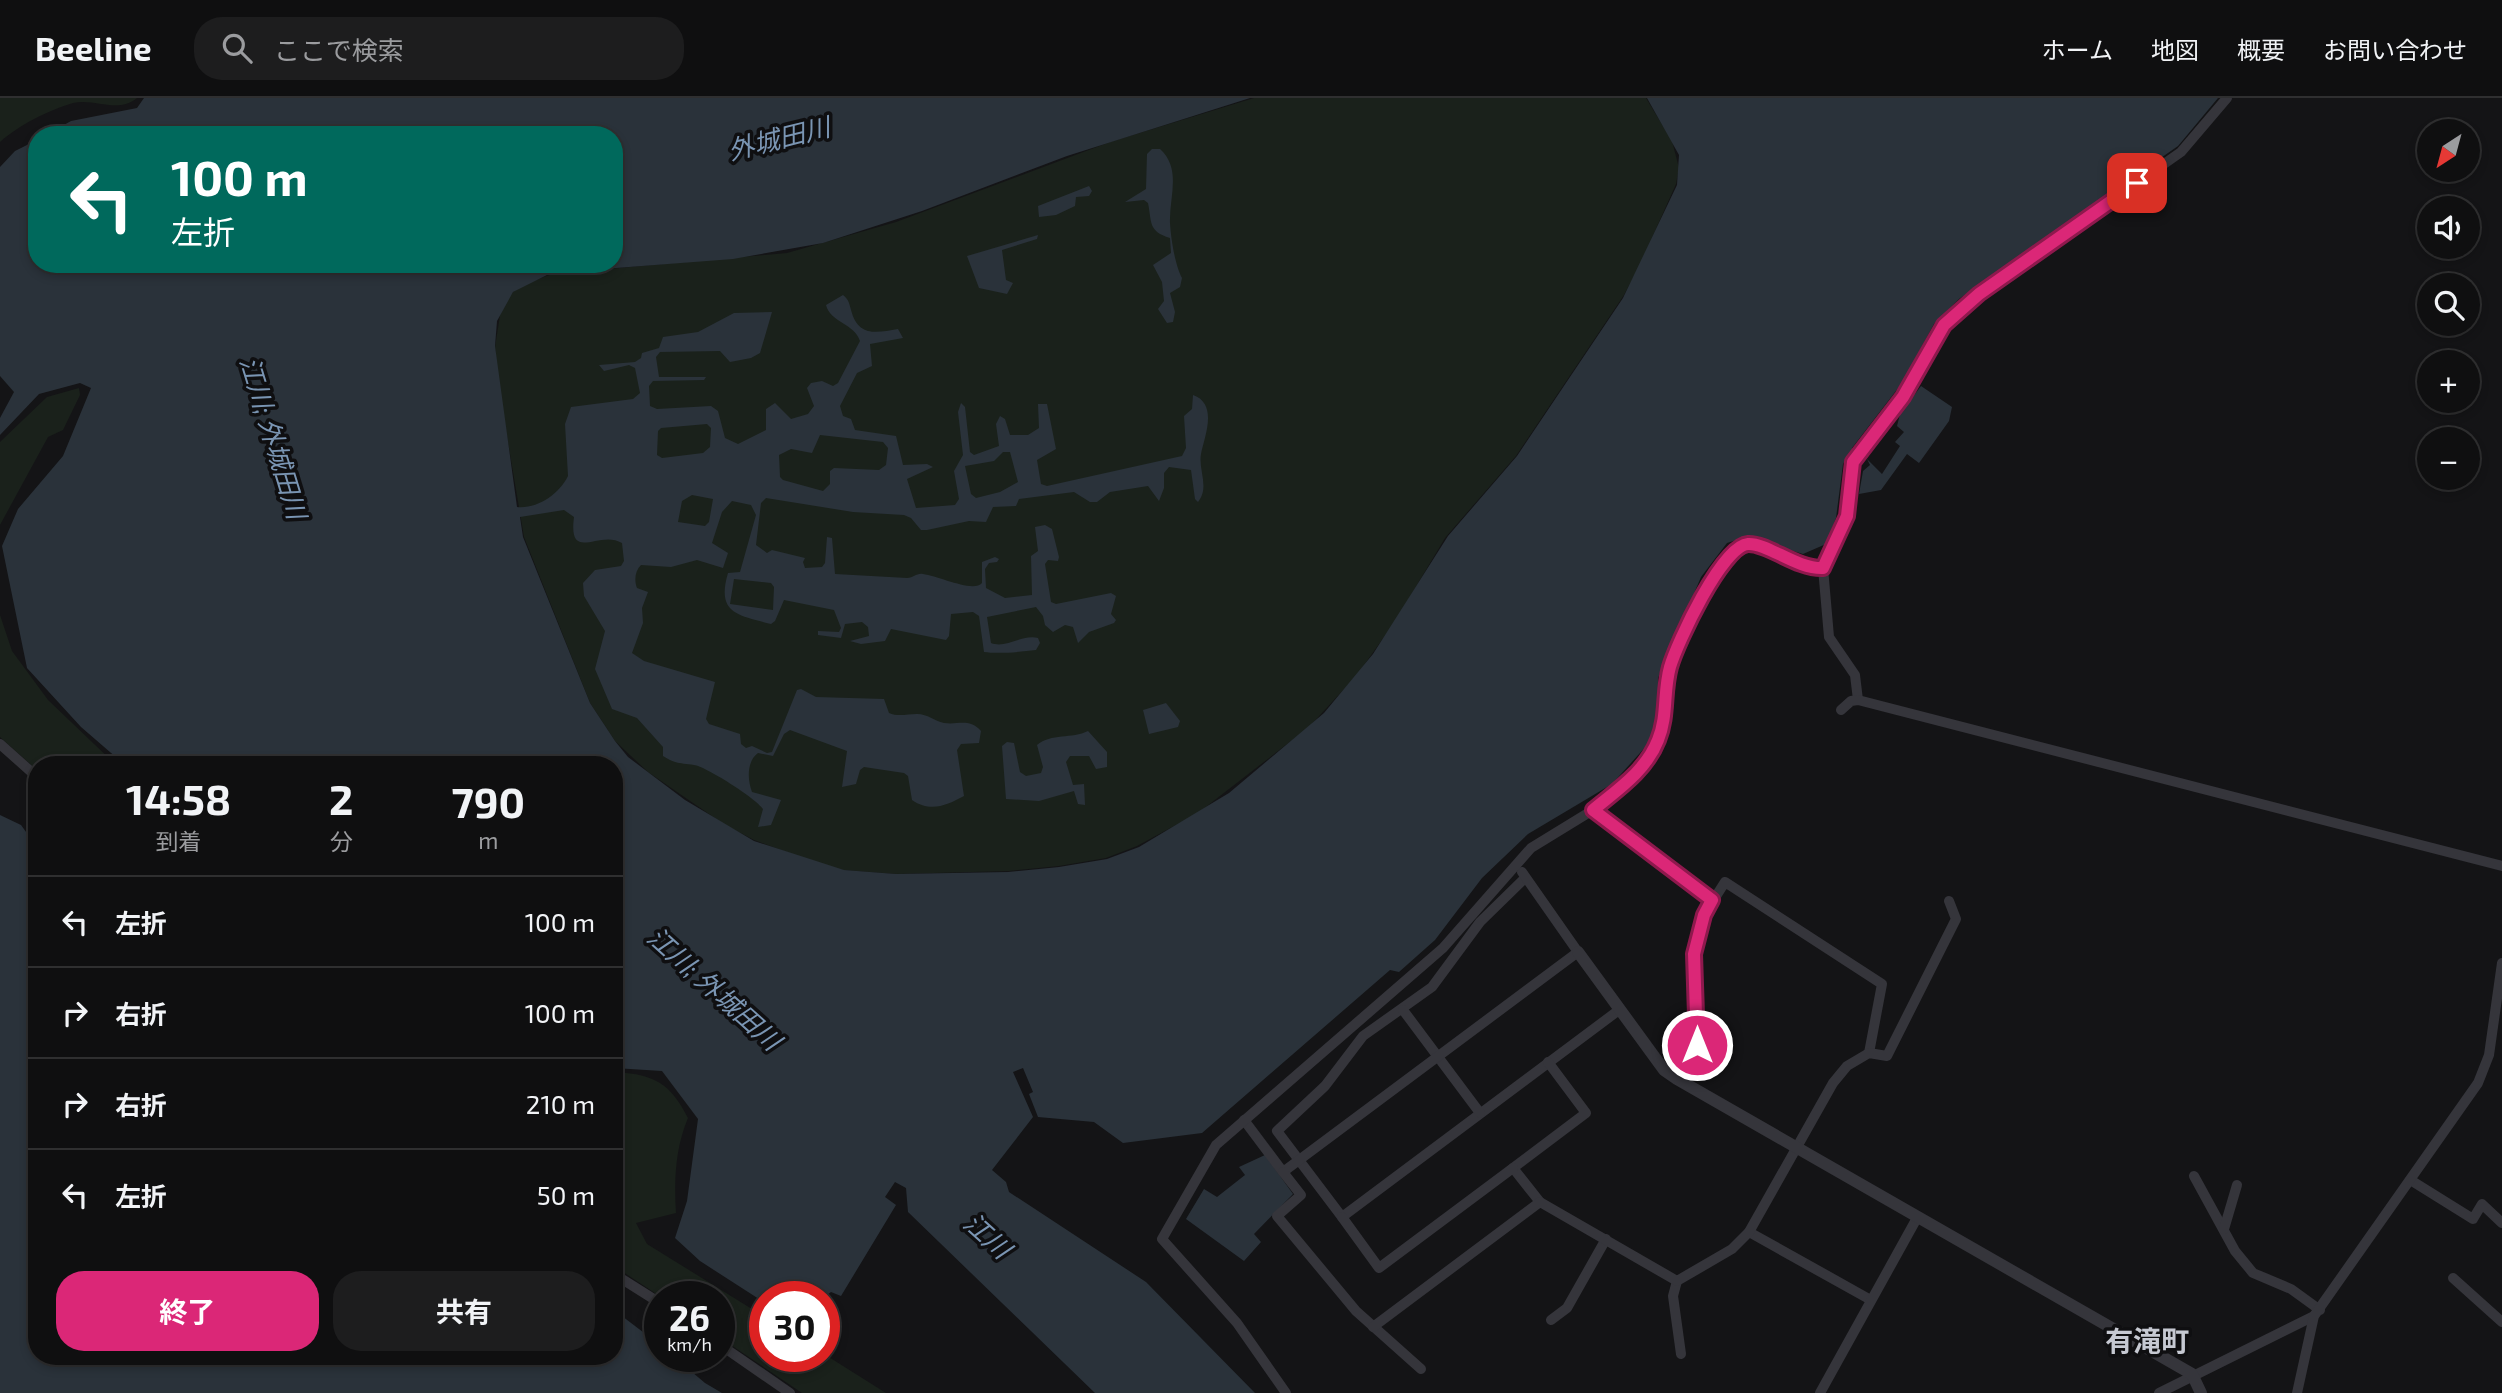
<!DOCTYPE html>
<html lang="ja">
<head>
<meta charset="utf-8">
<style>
  :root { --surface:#0f0f10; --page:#1d1d1e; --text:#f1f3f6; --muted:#9b9c9f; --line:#2f2f30; --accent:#db2777 }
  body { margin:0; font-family:"Exo 2","Noto Sans JP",sans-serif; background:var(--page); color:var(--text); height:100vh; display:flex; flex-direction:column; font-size:26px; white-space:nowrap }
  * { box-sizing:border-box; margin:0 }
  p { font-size:23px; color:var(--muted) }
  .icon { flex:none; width:38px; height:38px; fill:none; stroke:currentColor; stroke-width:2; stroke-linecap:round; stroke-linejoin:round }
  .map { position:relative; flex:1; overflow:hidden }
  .sheet { position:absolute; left:28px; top:658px; width:595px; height:609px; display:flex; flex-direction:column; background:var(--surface); border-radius:28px; box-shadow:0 4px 10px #0003,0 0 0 2px var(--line) }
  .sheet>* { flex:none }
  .top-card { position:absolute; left:28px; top:28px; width:595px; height:147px; border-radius:28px; box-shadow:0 4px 10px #0003,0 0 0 2px var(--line); background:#00695c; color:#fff; overflow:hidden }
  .needle { width:46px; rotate:216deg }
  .fabs { position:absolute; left:2417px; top:21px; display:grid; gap:14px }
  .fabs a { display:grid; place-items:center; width:63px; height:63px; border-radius:50%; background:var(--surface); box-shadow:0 4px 10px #0003,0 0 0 2px var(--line); font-size:35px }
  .speed { position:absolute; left:644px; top:1183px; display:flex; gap:14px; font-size:35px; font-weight:700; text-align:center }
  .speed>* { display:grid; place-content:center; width:91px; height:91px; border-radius:50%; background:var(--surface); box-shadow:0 4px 10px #0003,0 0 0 2px var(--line); line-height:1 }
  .speed small { font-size:18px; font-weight:400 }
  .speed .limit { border:10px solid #d22; background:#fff; color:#111 }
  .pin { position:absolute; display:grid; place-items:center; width:60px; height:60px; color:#fff; margin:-30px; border-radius:14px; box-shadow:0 4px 10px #0006 }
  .me { position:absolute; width:77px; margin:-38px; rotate:0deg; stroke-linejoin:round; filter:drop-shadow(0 0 5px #0008) }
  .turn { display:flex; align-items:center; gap:24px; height:147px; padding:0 28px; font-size:32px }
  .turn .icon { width:91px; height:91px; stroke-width:2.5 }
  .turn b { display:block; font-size:49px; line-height:60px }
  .eta { display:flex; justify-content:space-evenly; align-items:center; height:119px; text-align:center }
  .eta b { font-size:42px; font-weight:700; line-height:49px }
  .primary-button { display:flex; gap:14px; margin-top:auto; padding:14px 28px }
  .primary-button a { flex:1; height:80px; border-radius:28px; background:var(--accent); color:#fff; font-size:28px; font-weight:700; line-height:80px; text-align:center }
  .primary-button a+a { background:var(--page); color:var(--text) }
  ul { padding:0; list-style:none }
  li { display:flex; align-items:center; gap:21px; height:91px; padding:0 28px; border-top:2px solid var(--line) }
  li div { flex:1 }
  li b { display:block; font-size:26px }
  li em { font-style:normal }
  header { display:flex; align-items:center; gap:42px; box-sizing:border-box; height:98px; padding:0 35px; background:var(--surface); border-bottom:2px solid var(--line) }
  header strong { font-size:33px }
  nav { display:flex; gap:38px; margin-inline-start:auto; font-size:24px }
  .search { width:490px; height:63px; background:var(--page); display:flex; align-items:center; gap:18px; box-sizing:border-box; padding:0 24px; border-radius:28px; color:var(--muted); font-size:26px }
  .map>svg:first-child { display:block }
</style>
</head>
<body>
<header>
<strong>Beeline</strong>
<div class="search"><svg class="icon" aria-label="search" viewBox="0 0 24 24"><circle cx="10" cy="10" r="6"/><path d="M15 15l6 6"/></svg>ここで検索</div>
<nav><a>ホーム</a><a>地図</a><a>概要</a><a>お問い合わせ</a></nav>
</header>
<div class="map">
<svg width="2502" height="1295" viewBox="0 0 2502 1295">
  <rect width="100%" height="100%" fill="#141416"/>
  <g fill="#1a211b">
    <path d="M 0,0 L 137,0 C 118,16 95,0 73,5 C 49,12 19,27 0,44 Z"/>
    <path d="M 1254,0 L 1646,0 L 1672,43 L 1679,70 L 1676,86 L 1639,169 L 1624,197 L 1516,358 L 1445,440 L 1396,522 L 1357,577 L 1309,629 L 1198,715 L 1137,748 L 1106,760 L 1059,768 L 1009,773 L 896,776 L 843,772 L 811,763 L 754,742 L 725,727 L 648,674 L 615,643 L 590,605 L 524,439 L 498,285 L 495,249 L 501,211 L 513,194 L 525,186 L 552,176 L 787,155 L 896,124 L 1110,44 Z"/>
    <path d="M 79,290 L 80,297 L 63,332 L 48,339 L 0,427 L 0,344 L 47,299 Z"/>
    <path d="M 0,517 L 12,553 L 48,602 L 116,667 L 37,667 L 37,672 L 0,639 Z"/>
    <path d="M 617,974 C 655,977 670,985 688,1020 C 675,1051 674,1083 676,1115 L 636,1125 L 647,1146 L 765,1219 L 765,1258 L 824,1258 L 824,1256 L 886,1295 L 802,1295 L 719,1239 L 719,1199 L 661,1199 L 614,1168 L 614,975 Z"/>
  </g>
  <g fill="#2a323a" fill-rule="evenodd">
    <path d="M 144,0 L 1250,0 L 1067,58 L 922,113 L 823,145 L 733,161 L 551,175 L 513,194 L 497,223 L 495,248 L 517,409 C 538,411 559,396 568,378 L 565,326 L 571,309 L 633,301 L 640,295 L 635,270 L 629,267 L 604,273 L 599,267 L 635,264 L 641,260 L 642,255 L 659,250 L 663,239 L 698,234 L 734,215 L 772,214 L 760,255 L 751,260 L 730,264 L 720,253 L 660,254 L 656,259 L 659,279 L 706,279 L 704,282 L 653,283 L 649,288 L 650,308 L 657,311 L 711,308 L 718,313 L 725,340 L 738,346 L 766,332 L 766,311 L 775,305 L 791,321 L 808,316 L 814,308 L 807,290 L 811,285 L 822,283 L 833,288 L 838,285 L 860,243 C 855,226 830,224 826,207 L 843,197 C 849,202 849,205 851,212 C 858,239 876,235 898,231 L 903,240 L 870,246 L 872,268 L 857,275 L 840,308 L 843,318 L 851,321 L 855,332 L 896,338 L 903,367 L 927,366 L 933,369 L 907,381 L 916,410 L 955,407 L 959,401 L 954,373 L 963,357 L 958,314 L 961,305 L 965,309 L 970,354 L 974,357 L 999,348 L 996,326 L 1000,318 L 1005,321 L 1010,337 L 1028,337 L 1039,330 L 1038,306 L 1047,306 L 1056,351 L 1037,362 L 1041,386 L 1047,388 L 1182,358 L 1186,350 L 1184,318 L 1192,311 L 1193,297 C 1219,306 1204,340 1201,356 C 1198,372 1210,389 1198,404 L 1195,401 L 1191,372 L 1169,369 L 1164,375 L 1164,390 L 1159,403 L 1148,388 L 1110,394 L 1097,404 L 1090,404 L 1074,394 L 1019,401 L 1016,408 L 993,409 L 986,424 L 969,423 L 927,432 L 921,432 L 911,420 L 904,417 L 853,414 L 766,400 L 761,405 L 756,447 L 767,455 L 772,452 L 805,460 L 803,464 L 805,470 L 822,469 L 825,465 L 827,439 L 832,440 L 835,476 L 907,480 C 914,480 916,475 923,476 C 939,478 973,495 982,485 L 982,464 L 995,459 L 999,461 L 997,464 L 989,465 L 985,471 L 986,490 L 1005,500 L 1032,497 L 1031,458 L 1038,453 L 1035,429 L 1045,427 L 1052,431 L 1059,459 L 1058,463 L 1048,462 L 1045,466 L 1051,504 L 1056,506 L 1111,495 L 1116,498 L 1111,516 L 1116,522 L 1114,525 L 1089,534 L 1078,545 L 1073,529 L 1065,527 L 1053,534 L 1045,527 L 1043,518 L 1036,509 L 987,519 L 991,545 C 1006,551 1022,536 1038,540 L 1040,545 L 1036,552 C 1020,554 998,556 984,554 L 979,518 L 973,514 L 951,516 L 949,538 L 946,542 L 891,531 L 885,543 L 861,546 L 850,543 L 869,538 L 868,529 L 862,524 L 845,526 L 841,540 L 818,537 L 818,533 L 839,534 L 841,530 L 834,512 L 784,502 L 775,523 L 771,526 C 738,517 716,516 728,475 L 740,474 L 756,417 L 751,407 L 732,403 L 722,414 L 712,445 L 728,455 L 723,470 L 697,462 L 671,469 L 641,467 C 635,473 634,482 637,490 L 648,494 L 642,510 L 643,525 L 632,555 L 644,563 L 715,584 L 706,621 L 709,626 L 740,636 L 741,646 L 746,650 L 752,648 L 767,655 L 772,654 L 797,592 L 801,591 L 816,599 L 884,601 L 889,615 C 898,619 907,616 917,616 C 928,616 934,623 944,625 C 959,627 969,620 981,633 L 979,645 L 961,646 L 957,652 L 964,698 C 947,707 931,715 912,702 L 908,678 L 904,675 L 864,669 L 860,672 L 856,686 L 842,689 L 847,653 L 790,632 L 784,636 L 773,658 L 758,655 C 747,663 747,681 752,694 L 781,702 L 771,727 L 758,729 L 763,711 C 757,701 705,668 694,667 C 681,665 675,666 663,658 L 663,649 L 637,620 L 612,611 L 595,571 L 605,533 L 584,498 L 583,485 L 595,472 L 621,468 L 624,463 L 622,445 C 599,431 568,466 574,419 L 564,412 L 520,419 L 523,439 L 590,605 L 615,643 L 628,659 L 685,702 L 754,743 L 844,772 L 896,776 L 1008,774 L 1059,769 L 1107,761 L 1139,749 L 1229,695 L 1324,615 L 1373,556 L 1448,438 L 1517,358 L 1623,200 L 1677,87 L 1679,57 L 1647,0 L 2218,0 L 2178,48 L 1959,201 L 1934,226 L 1902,285 L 1852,350 L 1855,354 L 1848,357 L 1843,366 L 1836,420 L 1826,446 L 1803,456 L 1746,439 L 1727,445 L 1701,479 L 1658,580 L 1658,615 L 1649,645 L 1612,686 L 1528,736 L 1482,780 L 1435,842 L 1399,874 L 1390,872 L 1202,1035 L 1123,1045 L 1094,1024 L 1038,1019 L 1029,996 L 1033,994 L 1023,970 L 1013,974 L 1033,1019 L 992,1072 L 1006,1084 L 1009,1094 L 1146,1184 L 1255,1295 L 1095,1295 L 908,1114 L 906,1090 L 895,1084 L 885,1099 L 896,1107 L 841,1198 L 831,1194 L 824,1199 L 765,1199 L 765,1205 L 700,1163 L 675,1140 L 687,1103 L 698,1021 L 662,973 L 614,970 L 614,667 L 125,667 L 81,629 L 27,570 L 2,448 L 18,411 L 63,358 L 91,290 L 80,285 L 39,296 L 0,337 L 0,320 L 14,294 L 0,278 L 0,69 L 15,53 L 37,42 L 37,166 L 614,166 L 614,37 L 46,37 L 71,23 L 137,10 ZM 707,326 L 711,330 L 710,349 L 703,355 L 662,360 L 657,357 L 658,333 L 661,330 ZM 820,337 L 883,344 L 888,350 L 886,367 L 879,372 L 834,370 L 830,373 L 830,386 L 823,393 L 783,382 L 780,379 L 779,357 L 791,351 L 812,355 ZM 1003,354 L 1010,354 L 1018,384 L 1000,394 L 976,400 L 971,396 L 965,368 L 994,363 ZM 692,397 L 713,401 L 709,424 L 705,428 L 678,424 L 682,403 ZM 734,481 L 771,485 L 774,489 L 773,512 L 730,506 Z"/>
    <path d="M 1152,51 L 1160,51 C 1182,71 1169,99 1170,125 C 1171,141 1175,167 1182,180 L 1180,189 L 1170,195 L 1175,214 L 1173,224 L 1167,225 L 1158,211 L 1164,203 L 1162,184 L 1153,167 L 1171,155 L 1170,140 C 1148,133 1152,125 1148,105 L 1144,102 L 1125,104 L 1146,91 L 1147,56 Z"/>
    <path d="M 1089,88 L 1092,93 L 1089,98 L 1076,99 L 1075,108 L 1056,117 L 1039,119 L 1038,108 Z"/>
    <path d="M 1038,137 L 1037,141 L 1002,152 L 1006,182 L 1013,185 L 1007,196 L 979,190 L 967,158 Z"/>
    <path d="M 1921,288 L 1952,309 L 1949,323 L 1919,365 L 1907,356 L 1881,392 L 1859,396 L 1863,373 L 1870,367 L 1867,361 L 1882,376 L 1900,348 L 1895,344 L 1904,334 L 1897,328 L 1900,316 Z"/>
    <path d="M 1166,605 L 1180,623 L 1178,629 L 1149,636 L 1143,612 Z"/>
    <path d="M 1088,633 L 1107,654 L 1107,669 L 1096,671 L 1089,658 L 1070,658 L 1066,664 L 1073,687 L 1084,686 L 1085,707 L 1078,706 L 1074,693 L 1039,703 L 1006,701 L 1002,648 L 1007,644 L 1014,645 L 1020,674 L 1026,678 L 1041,675 L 1043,669 L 1037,647 C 1051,635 1072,641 1088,633 Z"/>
    <path d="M 0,717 L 21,727 L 37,749 L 37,1258 L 614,1258 L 614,1212 L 660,1247 L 660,1258 L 673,1258 L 705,1285 L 722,1295 L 0,1295 Z"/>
    <path d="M 1265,1057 L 1293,1096 L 1254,1136 L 1261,1144 L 1244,1163 L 1186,1121 L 1204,1091 L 1217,1099 L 1245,1077 L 1239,1069 Z"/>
  </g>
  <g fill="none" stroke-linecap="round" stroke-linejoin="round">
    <g stroke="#35353b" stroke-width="10">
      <path d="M 1858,602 L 1855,577 L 1829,539 L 1823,470 L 1847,418 L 1853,364 L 1903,299 L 1944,227 L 1979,196 L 2181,54 L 2227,0"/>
      <path d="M 1841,612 L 1851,603 L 1858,602 L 2502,768"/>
      <path d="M 0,646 L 37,679"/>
      <path d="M 1593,712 L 1712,802"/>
      <path d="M 1525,780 L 1480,824 L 1432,889 L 1363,938 L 1325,988 L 1277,1033 L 1342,1119 L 1619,912"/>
      <path d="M 1403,912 L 1480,1015"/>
      <path d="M 1677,981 L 1699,940 L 1694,856 L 1698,836 L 1704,817 L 1725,784 L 1882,886 L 1869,955"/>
      <path d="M 1244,1022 L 1283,1074 L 1578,854 L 1522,774"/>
      <path d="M 1283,1074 L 1301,1097 L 1277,1118 L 1356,1213 L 1421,1271"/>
      <path d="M 2194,1078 L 2235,1153 L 2253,1175 L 2291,1191 L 2320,1212"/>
      <path d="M 2412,1083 L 2473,1121 L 2482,1106 L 2502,1125"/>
      <path d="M 1540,1104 L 1513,1070 L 1586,1015 L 1548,964"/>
      <path d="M 1342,1119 L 1379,1170 L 1513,1070"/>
      <path d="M 2224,1131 L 2237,1087"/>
      <path d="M 1749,1134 L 1869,1201"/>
      <path d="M 614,1176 L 660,1205"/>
      <path d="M 2453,1180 L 2502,1224"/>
      <path d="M 1677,1183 L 1673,1198 L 1681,1256"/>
      <path d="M 1551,1222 L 1567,1210 L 1606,1141"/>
      <path d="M 1373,1229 L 1540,1104 L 1677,1183 L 1732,1151 L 1749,1134 L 1833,985 L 1847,968 L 1869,955 L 1887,958 L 1956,821 L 1949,803"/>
      <path d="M 719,1246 L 790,1295"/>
      <path d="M 1286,1295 L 1237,1225 L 1162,1141 L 1216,1047 L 1443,850 L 1531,750 L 1593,712 L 1631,680 L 1647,662 L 1667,617 L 1670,569 L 1702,494 L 1737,449 L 1749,446 L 1809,470 L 1823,470"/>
      <path d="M 1820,1295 L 1917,1120"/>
      <path d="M 2159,1295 L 2314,1218"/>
      <path d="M 2297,1295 L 2314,1218 L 2478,985 L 2489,957 L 2502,865"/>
    </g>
    <path stroke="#35353b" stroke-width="12" d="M 1578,854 L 1664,972 L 1677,981 L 2192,1276 L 2201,1295"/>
  </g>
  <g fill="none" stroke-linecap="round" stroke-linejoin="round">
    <defs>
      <path id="route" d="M 1697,947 L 1694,856 L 1704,817 L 1712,802 L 1593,712 C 1617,692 1646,673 1658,642 C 1668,618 1663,594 1670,569 C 1677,545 1722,448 1748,446 C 1768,445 1796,471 1823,470 L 1847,418 L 1853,364 L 1903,299 L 1944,227 L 1979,196 L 2137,85"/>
    </defs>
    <use href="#route" stroke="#8e194d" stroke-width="18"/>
    <use href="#route" stroke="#db2777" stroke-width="12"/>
  </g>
  <g text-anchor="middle" stroke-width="7" stroke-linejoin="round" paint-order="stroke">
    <g font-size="26" font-style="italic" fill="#7a95b3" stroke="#0f0f11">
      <text transform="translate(779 41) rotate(-14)" y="9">外城田川</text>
      <text transform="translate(273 340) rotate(73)" y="9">江川; 外城田川</text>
      <text transform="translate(714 891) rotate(42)" y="9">江川; 外城田川</text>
      <text transform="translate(987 1138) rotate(42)" y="9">江川</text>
    </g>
    <g font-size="28" font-weight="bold" fill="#c6c9d2" stroke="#0f0f11">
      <text x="2147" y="1253">有滝町</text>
    </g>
  </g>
</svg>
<div class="fabs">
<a><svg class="needle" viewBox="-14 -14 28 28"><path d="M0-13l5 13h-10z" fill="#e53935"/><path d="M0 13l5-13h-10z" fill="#9b9c9f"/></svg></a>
<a><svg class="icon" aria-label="sound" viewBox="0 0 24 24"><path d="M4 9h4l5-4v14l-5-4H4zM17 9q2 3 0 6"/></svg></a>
<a><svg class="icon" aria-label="search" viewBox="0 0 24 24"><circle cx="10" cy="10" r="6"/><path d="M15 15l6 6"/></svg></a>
<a>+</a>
<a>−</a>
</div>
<div class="speed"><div>26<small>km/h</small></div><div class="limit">30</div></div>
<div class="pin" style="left:2137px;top:85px;background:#d93025"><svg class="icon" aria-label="arrive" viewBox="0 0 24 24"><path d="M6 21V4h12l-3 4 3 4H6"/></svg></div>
<svg class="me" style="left:1697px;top:947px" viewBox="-20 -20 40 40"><circle r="17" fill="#db2777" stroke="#fff" stroke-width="3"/><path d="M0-11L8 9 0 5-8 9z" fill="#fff"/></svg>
<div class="top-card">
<div class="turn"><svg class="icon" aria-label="left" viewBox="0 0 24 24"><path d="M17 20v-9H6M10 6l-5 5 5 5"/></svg><div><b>100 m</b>左折</div></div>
</div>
<section class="sheet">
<div class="eta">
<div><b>14:58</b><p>到着</p></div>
<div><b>2</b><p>分</p></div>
<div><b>790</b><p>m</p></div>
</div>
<ul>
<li><svg class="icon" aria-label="left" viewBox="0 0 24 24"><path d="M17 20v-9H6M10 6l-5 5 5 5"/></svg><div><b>左折</b></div><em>100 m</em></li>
<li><svg class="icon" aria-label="right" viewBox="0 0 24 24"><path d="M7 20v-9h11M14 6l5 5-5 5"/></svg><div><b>右折</b></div><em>100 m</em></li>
<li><svg class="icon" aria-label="right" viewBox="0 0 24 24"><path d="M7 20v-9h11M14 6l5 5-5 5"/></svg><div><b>右折</b></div><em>210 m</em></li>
<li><svg class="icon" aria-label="left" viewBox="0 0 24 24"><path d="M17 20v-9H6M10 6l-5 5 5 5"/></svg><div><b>左折</b></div><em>50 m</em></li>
</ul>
<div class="primary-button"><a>終了</a><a>共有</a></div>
</section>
</div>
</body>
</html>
